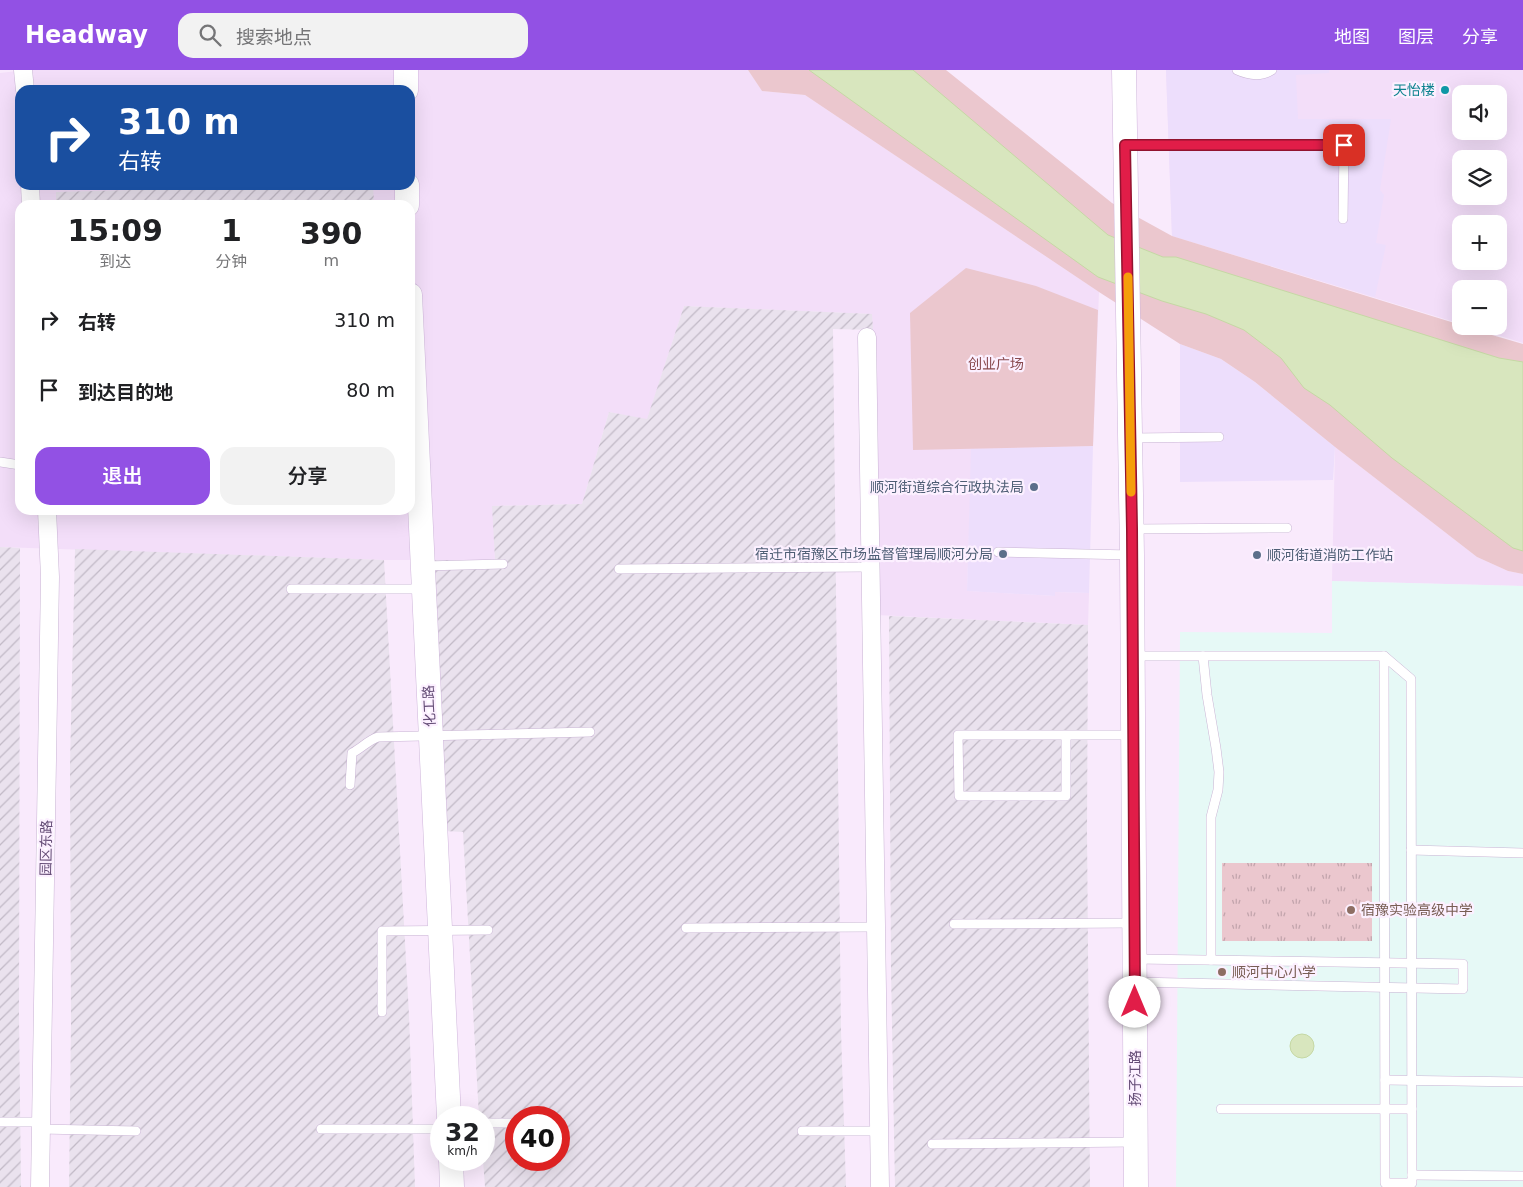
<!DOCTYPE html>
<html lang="zh">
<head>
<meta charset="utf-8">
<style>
  :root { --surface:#fff; --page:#f2f2f2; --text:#202124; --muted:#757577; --accent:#9251e4 }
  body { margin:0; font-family:"DejaVu Sans","Noto Sans SC",sans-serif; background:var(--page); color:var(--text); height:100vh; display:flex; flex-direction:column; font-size:19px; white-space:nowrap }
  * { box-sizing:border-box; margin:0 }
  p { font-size:16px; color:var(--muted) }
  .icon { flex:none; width:28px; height:28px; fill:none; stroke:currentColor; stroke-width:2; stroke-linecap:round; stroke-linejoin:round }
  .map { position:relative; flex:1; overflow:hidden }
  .panel { position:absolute; left:15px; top:130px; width:400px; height:315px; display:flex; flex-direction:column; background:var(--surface); border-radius:15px; box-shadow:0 5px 20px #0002 }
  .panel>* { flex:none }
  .guide { position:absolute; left:15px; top:15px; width:400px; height:105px; border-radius:15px; box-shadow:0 5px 20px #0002; background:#1a4fa0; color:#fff; overflow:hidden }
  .controls { position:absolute; left:1452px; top:15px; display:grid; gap:10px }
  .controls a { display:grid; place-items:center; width:55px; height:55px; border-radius:10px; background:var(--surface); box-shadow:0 5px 20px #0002; font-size:25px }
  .speed { position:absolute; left:430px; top:1036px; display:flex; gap:10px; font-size:25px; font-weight:700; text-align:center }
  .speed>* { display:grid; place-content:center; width:65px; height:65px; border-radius:50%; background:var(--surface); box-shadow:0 5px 20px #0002; line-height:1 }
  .speed small { font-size:12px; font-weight:400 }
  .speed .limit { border:8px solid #d22; background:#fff; color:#111 }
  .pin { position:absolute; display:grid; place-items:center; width:42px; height:42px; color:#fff; margin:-21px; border-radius:10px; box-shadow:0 2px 8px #0006 }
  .me { position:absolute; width:55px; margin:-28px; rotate:0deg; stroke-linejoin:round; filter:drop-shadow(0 0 4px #0008) }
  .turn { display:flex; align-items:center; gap:18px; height:105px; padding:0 20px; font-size:22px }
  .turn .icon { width:65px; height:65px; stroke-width:2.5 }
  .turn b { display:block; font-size:35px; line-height:42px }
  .eta { display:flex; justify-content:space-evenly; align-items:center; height:85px; text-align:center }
  .eta b { font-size:30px; font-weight:600; line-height:35px }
  .action { display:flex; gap:10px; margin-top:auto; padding:10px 20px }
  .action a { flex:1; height:58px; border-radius:15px; background:var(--accent); color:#fff; font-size:20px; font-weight:600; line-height:58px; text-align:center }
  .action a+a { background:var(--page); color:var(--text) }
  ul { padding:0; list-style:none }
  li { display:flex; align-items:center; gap:15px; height:70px; padding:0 20px }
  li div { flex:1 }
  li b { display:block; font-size:19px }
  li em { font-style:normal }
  header { display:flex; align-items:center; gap:30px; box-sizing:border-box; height:70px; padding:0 25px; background:var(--accent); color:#fff }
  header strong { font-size:24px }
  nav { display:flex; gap:28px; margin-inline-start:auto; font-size:18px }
  .search { width:350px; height:45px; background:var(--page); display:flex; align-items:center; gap:12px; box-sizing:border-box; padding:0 18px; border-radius:15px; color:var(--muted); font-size:19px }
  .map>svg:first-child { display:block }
</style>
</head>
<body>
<header>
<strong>Headway</strong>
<div class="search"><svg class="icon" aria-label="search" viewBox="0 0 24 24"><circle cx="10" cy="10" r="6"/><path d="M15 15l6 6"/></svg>搜索地点</div>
<nav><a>地图</a><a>图层</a><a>分享</a></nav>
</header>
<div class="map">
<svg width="1523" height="1117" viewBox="0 0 1523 1117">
  <defs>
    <pattern id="industrial-furrows" width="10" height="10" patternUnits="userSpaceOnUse" patternTransform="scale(1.25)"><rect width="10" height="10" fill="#eae2ee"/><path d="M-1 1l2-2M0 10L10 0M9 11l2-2" fill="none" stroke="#c1b9c6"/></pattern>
    <pattern id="grass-tufts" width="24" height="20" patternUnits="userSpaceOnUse" patternTransform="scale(1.25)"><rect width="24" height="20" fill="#ebc7ce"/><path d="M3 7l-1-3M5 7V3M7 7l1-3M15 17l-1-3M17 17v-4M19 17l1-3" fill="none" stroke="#c2a4ac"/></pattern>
  </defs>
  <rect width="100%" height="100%" fill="#f9eafc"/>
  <g fill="#f3def9" fill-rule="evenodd">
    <path d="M 26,0 L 748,0 L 762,21 L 805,25 L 1099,222 L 1093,376 L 972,380 L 967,521 L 1054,526 L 1055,522 L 1089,523 L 1088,555 L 877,545 L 872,244 L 871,244 L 684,236 L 647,350 L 609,342 L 582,434 L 493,436 L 495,490 L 384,490 L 0,477 L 0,3 ZM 20,20 L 410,20 L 410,115 L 20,115 ZM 20,135 L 410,135 L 410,440 L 20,440 Z"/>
    <path d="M 1166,0 L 1523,0 L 1523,273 L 1468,256 L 1499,256 L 1499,219 L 1461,219 L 1461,254 L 1172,166 ZM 1461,24 L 1499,24 L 1499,61 L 1461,61 ZM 1461,89 L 1499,89 L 1499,126 L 1461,126 ZM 1461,154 L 1499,154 L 1499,191 L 1461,191 Z"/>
    <path d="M 1335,377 L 1477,487 L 1508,501 L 1523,504 L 1523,516 L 1332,511 Z"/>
  </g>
  <g fill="#eddefc">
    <path d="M 1166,0 L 1329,0 L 1329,3 L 1296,5 L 1298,49 L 1391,49 L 1380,120 L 1384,125 L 1376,173 L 1386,175 L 1375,227 L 1172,166 Z"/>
    <path d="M 1180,274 L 1221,289 L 1255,312 L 1335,377 L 1333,410 L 1180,412 Z"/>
    <path d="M 1093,376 L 1089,523 L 1055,522 L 1055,526 L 967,521 L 971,379 Z"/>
  </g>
  <g fill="url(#industrial-furrows)" fill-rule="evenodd">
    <path d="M 322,115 L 373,115 L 374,135 L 56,135 L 56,122 Z"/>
    <path d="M 684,236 L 872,244 L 873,260 L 833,259 L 841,961 L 846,1117 L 485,1117 L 483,1090 L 484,1048 L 479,1047 L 463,762 L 445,761 L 431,490 L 495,490 L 492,436 L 582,434 L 609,342 L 647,349 ZM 516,1048 L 559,1048 L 559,1090 L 516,1090 Z"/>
    <path d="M 0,477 L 20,478 L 19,948 L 21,1117 L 0,1117 Z"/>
    <path d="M 75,479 L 384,490 L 409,945 L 415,1117 L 69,1117 L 71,954 L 70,695 Z"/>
    <path d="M 889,546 L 1088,555 L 1087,761 L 1090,1117 L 895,1117 L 891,900 Z"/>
  </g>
  <path fill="#e6f9f6" d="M 1332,511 L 1523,516 L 1523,1117 L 1176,1117 L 1180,562 L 1332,563 Z"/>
  <rect fill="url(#grass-tufts)" x="1222" y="793" width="150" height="78"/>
  <g fill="#ebc7ce">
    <path d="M 748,0 L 946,0 L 1112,133 L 1172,166 L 1461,255 L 1461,256 L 1523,274 L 1523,504 L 1508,501 L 1477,487 L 1335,377 L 1255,312 L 1221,289 L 1180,274 L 1099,222 L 805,25 L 762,21 Z"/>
    <path d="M 966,198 L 1036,216 L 1098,240 L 1093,376 L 913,380 L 910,243 Z"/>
  </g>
  <g fill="#d8e6be" stroke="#c5d8a4">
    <path d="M 809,0 L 913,0 L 1108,165 L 1163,187 L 1176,187 L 1499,288 L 1523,292 L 1523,481 L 1513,478 L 1392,388 L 1330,335 L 1304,318 L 1281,288 L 1244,260 L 1206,244 L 1162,231 L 1098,207 Z"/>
    <circle cx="1302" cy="976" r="12"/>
  </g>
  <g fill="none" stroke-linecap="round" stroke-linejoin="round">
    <defs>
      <g id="lane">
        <path d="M 1237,0 C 1248,5 1261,7 1272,0"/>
        <path d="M 1126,75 L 1344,75 L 1343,149"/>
        <path d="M 1132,368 L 1219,367"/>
        <path d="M 0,392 L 20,395"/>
        <path d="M 1133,459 L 1287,458"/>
        <path d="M 998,482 L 1132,485"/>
        <path d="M 424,496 L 503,494"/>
        <path d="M 619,499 L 871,497"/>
        <path d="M 291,519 L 423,519"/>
        <path d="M 1133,586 L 1384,586"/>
        <path d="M 1203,586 L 1207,625 L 1216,678 L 1219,702 L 1218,720 L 1211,747 L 1211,890"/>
        <path d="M 1384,586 L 1411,609 L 1412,1113 L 1385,1113 Z"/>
        <path d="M 1066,665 L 1066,726 L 959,726 L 958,665 L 1133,665"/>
        <path d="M 350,715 L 352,683 C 362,678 367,671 378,667 L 590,662"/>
        <path d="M 1411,780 L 1523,783"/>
        <path d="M 954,854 L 1134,853"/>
        <path d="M 686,858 L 876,857"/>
        <path d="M 1135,912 L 1463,919 L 1463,894 L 1136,889"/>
        <path d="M 382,942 L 382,861 L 488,860"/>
        <path d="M 1385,1010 L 1523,1012"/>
        <path d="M 1221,1039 L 1412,1039"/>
        <path d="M 0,1052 L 40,1052"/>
        <path d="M 484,1053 L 516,1053"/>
        <path d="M 40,1059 L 136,1061"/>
        <path d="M 321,1059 L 441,1059"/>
        <path d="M 802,1061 L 879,1061"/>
        <path d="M 932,1074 L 1135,1072"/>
        <path d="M 1412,1105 L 1523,1106"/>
      </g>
      <g id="street">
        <path d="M 23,0 L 25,20"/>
        <path d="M 30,115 L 31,135"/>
        <path d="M 867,267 L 880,1117"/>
        <path d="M 40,1117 L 50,507 L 47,440"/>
      </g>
      <g id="secondary">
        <path d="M 406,0 L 406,20"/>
        <path d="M 1124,0 L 1132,485 L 1136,1117"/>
        <path d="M 407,115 L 407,135"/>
        <path d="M 410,225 L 449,1048"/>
        <path d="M 451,1090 L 452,1117"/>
      </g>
    </defs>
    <use href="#lane" stroke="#c9b4d4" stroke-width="10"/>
    <use href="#street" stroke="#c9b4d4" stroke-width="19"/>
    <use href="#secondary" stroke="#cfb6db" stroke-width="25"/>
    <use href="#lane" stroke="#fff" stroke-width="9"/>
    <use href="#street" stroke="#fff" stroke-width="18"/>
    <use href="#secondary" stroke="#fff" stroke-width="24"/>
  </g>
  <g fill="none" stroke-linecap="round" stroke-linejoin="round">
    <defs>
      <path id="route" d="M 1135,932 L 1132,459 L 1125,75 L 1344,75"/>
    </defs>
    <use href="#route" stroke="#92132f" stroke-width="12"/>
    <use href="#route" stroke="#e11d48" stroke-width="9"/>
    <path stroke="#f59e0b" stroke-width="9" d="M 1128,207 L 1131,422"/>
  </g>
  <circle fill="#0f9aa8" stroke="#fcf0ff" stroke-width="2" cx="1445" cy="20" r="5"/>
  <g fill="#5c6f8a" stroke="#fcf0ff" stroke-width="2">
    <circle cx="1034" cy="417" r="5"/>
    <circle cx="1003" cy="484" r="5"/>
    <circle cx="1257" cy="485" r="5"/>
  </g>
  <g fill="#8d6e63" stroke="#fcf0ff" stroke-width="2">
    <circle cx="1351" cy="840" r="5"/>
    <circle cx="1222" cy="902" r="5"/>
  </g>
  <g text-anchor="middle" stroke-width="4.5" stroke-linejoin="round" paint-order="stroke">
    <g font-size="14" fill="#0d838f" stroke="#fcf0ff" text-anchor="end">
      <text x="1435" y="25">天怡楼</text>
    </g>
    <g font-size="14" fill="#894a4f" stroke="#fcf0ff">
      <text x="996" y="299">创业广场</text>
    </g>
    <g font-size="14" fill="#4e5e75" stroke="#fcf0ff" text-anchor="end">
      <text x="1024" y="422">顺河街道综合行政执法局</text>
      <text x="993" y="489">宿迁市宿豫区市场监督管理局顺河分局</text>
      <text x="1267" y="490" text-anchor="start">顺河街道消防工作站</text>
    </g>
    <g font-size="14" fill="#654d77" stroke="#fcf0ff">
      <text transform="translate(429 636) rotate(-93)" y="5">化工路</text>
      <text transform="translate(46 778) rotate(-89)" y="5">园区东路</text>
      <text transform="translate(1135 1008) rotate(-90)" y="5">扬子江路</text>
    </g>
    <g font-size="14" fill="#785e54" stroke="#fcf0ff" text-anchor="start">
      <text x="1361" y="845">宿豫实验高级中学</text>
      <text x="1232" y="907">顺河中心小学</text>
    </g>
  </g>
</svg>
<div class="controls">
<a><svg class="icon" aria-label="sound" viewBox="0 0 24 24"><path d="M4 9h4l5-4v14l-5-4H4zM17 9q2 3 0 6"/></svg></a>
<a><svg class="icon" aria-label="layers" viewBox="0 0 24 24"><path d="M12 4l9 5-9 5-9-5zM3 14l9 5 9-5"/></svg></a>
<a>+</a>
<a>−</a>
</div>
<div class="speed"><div>32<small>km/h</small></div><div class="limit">40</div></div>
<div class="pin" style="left:1344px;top:75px;background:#d93025"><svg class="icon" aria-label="arrive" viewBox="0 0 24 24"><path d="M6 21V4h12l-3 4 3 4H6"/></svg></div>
<svg class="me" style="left:1135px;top:932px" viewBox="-20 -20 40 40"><circle r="19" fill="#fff"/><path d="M0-13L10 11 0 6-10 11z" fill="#e11d48"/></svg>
<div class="guide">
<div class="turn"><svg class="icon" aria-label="right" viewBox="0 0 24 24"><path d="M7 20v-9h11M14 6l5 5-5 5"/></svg><div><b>310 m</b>右转</div></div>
</div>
<section class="panel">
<div class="eta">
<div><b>15:09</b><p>到达</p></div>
<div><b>1</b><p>分钟</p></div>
<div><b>390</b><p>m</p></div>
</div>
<ul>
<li><svg class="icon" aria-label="right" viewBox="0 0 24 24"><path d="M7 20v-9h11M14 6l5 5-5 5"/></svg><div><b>右转</b></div><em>310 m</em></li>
<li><svg class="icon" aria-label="arrive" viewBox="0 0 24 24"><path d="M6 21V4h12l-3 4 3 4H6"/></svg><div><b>到达目的地</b></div><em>80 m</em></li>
</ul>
<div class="action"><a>退出</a><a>分享</a></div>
</section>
</div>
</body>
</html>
